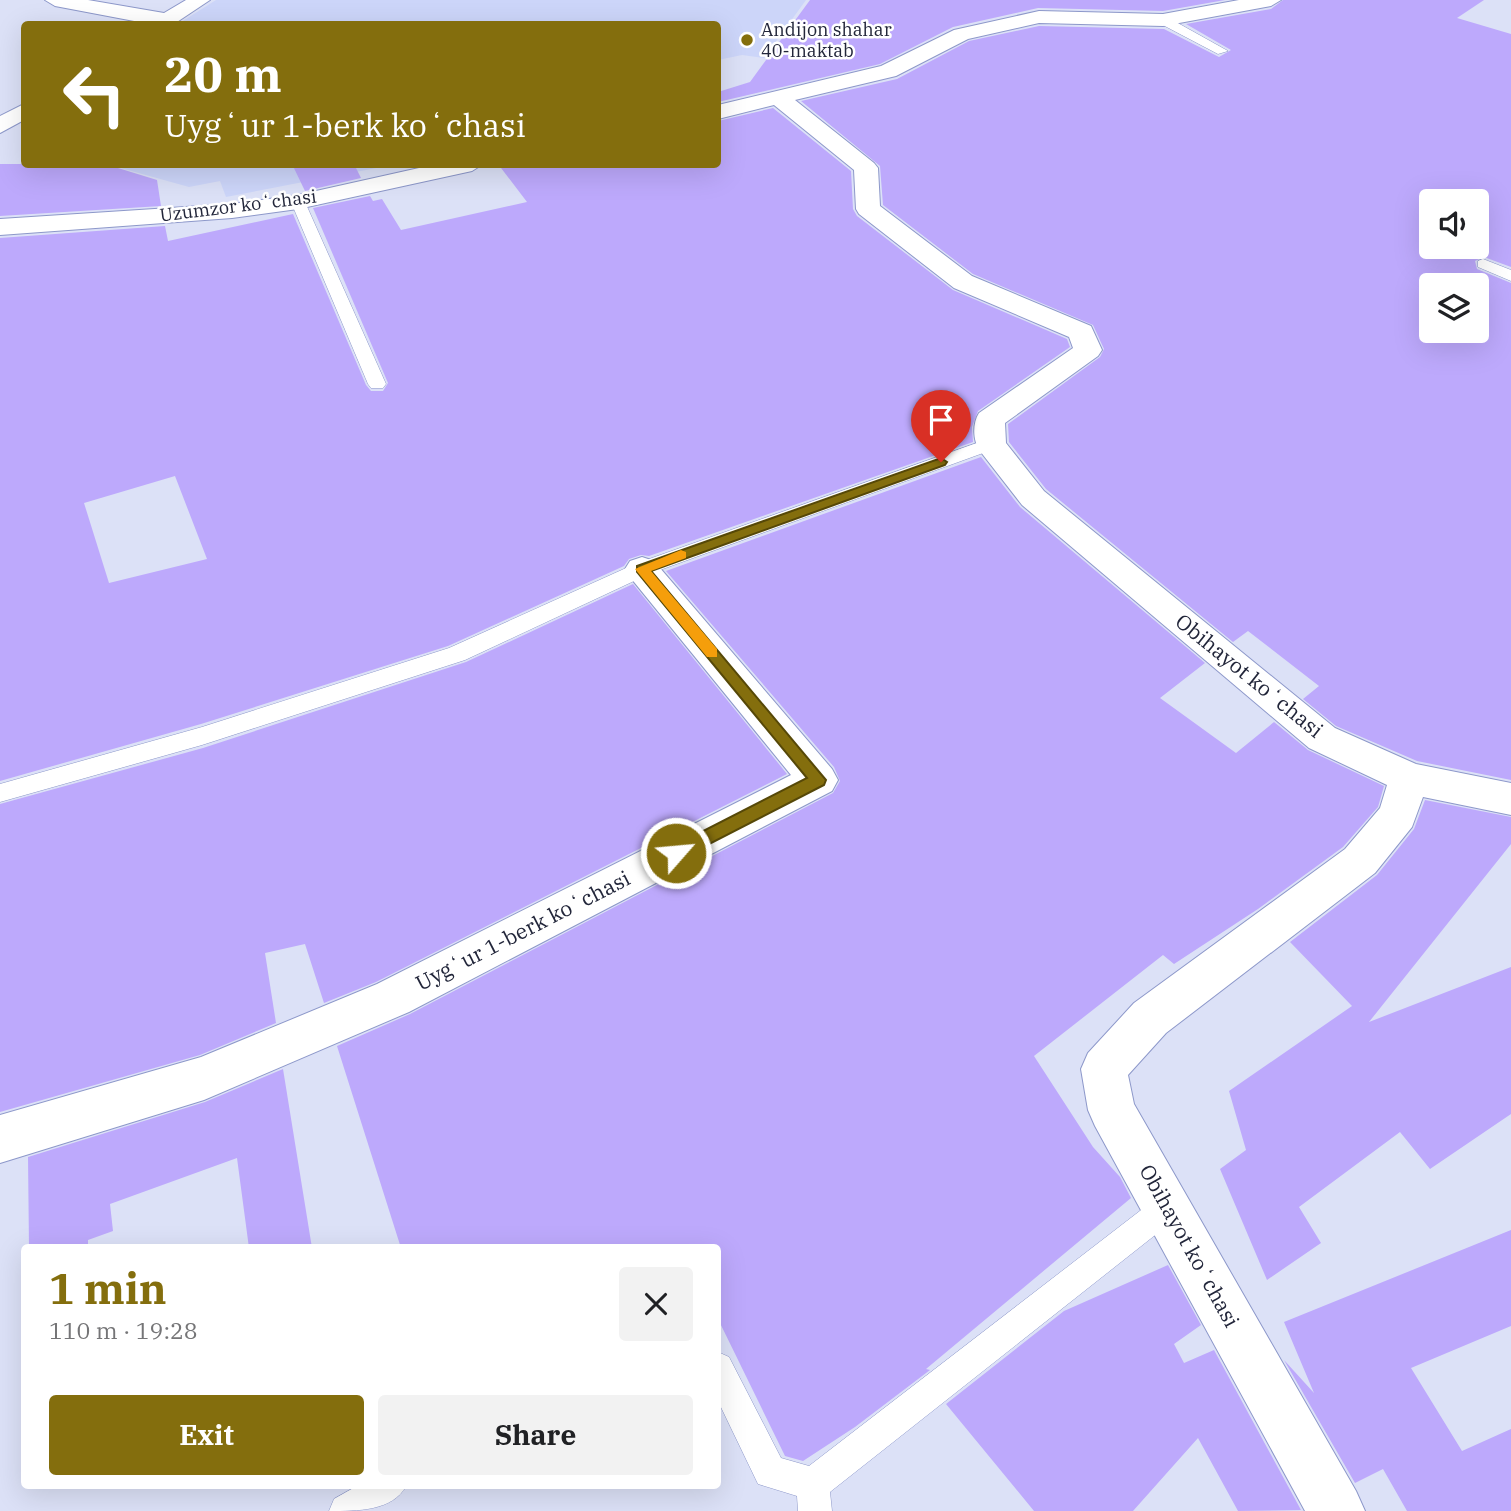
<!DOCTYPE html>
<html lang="en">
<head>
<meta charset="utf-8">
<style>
  :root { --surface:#fff; --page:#f2f2f2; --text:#202124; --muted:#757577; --accent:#846e0d }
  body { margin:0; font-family:"IBM Plex Serif",serif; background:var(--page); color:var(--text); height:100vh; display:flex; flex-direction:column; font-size:26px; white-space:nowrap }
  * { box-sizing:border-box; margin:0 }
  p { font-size:23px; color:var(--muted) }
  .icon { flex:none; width:38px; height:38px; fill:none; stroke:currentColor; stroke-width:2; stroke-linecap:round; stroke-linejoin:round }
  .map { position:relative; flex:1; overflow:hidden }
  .side { position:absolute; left:21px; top:1244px; width:700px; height:245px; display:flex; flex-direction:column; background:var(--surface); border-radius:7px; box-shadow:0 7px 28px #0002 }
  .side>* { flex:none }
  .hud { position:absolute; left:21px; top:21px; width:700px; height:147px; border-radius:7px; box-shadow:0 7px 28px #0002; background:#846e0d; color:#fff; overflow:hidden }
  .buttons { position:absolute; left:1419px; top:189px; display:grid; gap:14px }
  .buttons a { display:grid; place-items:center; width:70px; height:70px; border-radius:7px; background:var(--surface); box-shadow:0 7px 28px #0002; font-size:35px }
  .pin { position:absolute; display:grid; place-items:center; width:60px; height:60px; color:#fff; margin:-72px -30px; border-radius:50% 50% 50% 0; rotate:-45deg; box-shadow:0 0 7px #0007 }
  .pin .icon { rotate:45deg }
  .me { position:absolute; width:77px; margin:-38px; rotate:63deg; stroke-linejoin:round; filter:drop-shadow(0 0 5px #0008) }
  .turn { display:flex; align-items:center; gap:24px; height:147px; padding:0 28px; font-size:32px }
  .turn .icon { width:91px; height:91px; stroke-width:2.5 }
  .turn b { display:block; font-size:49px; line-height:60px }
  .round { display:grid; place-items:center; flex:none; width:74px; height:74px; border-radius:7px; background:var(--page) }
  .head { display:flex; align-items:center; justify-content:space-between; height:119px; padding:0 28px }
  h1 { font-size:42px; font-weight:800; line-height:52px; color:var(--accent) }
  .action { display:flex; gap:14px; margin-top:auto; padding:14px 28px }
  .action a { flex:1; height:80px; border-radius:7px; background:var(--accent); color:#fff; font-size:28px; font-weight:800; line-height:80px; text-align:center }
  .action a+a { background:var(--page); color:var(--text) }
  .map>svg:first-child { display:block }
</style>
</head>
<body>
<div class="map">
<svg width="1511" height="1511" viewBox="0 0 1511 1511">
  <rect width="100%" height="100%" fill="#dce1f7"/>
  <g fill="#ccd5f9">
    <path d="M 216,0 L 806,0 L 764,58 L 742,55 L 718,60 L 718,24 L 178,24 Z"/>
    <path d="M 110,165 L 392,165 L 226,197 L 220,181 L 189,187 Z"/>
  </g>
  <g fill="#bda9fc" fill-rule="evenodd">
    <path d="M 810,0 L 1225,0 L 1163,11 L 1038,8 L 953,27 L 880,64 L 718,102 L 718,92 L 750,82 Z"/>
    <path d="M 1283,0 L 1484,0 L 1457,18 L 1511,34 L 1511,267 L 1484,257 L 1475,261 L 1477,269 L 1511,283 L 1511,780 L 1417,761 L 1336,726 L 1303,699 L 1319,686 L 1248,631 L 1233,642 L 1046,489 L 1009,442 L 1008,424 L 1100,357 L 1104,349 L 1093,325 L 973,274 L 883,205 L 880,166 L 801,101 L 897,79 L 969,41 L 1039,26 L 1164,29 L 1219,57 L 1231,50 L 1186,24 L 1271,9 ZM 1432,201 L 1477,201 L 1477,247 L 1432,247 ZM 1432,285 L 1477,285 L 1477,331 L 1432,331 Z"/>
    <path d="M 773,108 L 851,171 L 853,209 L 857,216 L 953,290 L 1067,339 L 1070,347 L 978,411 L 972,427 L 973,442 L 649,556 L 641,555 L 629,559 L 624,566 L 448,646 L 201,724 L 0,781 L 0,238 L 165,226 L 168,241 L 293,214 L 366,385 L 371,391 L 383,391 L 388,383 L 313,208 L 370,196 L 373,201 L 382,199 L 401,230 L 527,202 L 498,164 L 718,164 L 718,121 ZM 175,476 L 207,559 L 109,583 L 84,503 Z"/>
    <path d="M 0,164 L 105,164 L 157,180 L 161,206 L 0,216 Z"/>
    <path d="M 292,164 L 354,164 L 361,178 L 305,191 Z"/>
    <path d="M 981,457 L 1020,507 L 1205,663 L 1160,698 L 1236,753 L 1274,722 L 1308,750 L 1384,786 L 1378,807 L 1343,847 L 1258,909 L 1174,964 L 1163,955 L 1034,1056 L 1093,1147 L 1120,1177 L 1131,1198 L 926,1369 L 930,1370 L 855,1427 L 803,1461 L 785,1456 L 718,1319 L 718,1248 L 401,1248 L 337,1046 L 410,1014 L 833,793 L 840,781 L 834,767 L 666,571 Z"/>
    <path d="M 633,584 L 787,774 L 376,982 L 324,1003 L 305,944 L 265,953 L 276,1023 L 200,1055 L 0,1112 L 0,804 L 203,748 L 466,662 Z"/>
    <path d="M 1425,800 L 1511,817 L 1511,844 L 1369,1022 L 1511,967 L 1511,1114 L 1430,1169 L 1400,1132 L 1299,1207 L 1321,1243 L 1267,1280 L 1220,1169 L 1246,1150 L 1229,1091 L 1352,1006 L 1290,942 L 1377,875 L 1414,829 Z"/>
    <path d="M 283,1069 L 312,1248 L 249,1248 L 237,1158 L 110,1204 L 113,1231 L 88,1240 L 88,1248 L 29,1248 L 28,1157 L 205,1102 Z"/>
    <path d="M 1511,1230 L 1511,1326 L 1411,1368 L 1462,1451 L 1511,1429 L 1511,1511 L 1407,1511 L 1383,1469 L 1355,1483 L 1284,1360 L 1314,1393 L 1284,1322 Z"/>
    <path d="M 1168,1265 L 1201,1325 L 1174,1344 L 1184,1363 L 1214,1350 L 1301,1510 L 1238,1511 L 1198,1438 L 1133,1511 L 1034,1511 L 946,1404 L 1064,1311 Z"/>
  </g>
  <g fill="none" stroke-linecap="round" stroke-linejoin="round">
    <defs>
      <g id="lane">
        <path d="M 1159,17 L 1167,17 L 1228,51 L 1218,54 L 1159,23 Z"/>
        <path d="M 298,198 L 305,202 L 386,384 L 383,388 L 371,388 L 368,384 L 291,202 Z"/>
        <path d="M 1483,259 L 1511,270 L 1511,281 L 1478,267 L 1478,261 Z"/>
        <path d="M 991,438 L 1000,444 L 997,448 L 649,574 L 465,660 L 202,745 L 0,802 L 0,784 L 202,727 L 449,648 L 635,564 Z"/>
        <path d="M 1168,1192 L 1178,1197 L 1183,1207 L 1178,1217 L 830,1492 L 832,1511 L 798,1511 L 797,1496 L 758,1484 L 718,1401 L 718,1352 L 729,1357 L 781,1458 L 809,1466 L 1158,1197 Z"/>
        <path d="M 357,1486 L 406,1486 C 393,1511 357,1511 329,1511 L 334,1499 Z"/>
      </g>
      <g id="street">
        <path d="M 45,0 L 88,0 L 164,13 L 186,0 L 210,0 L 174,24 L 150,24 L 55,6 Z"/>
        <path d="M 1239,0 L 1281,0 L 1271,6 L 1163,26 L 1039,23 L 968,39 L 896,76 L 795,100 L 874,163 L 878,168 L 880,206 L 972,276 L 1091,326 L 1102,350 L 1098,356 L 1005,423 L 1006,443 L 1044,491 L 1335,728 L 1416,764 L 1511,783 L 1511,815 L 1423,797 L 1412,827 L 1375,873 L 1166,1033 L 1128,1075 L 1134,1104 L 1356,1491 L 1365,1511 L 1305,1511 L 1095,1126 L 1088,1110 L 1081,1069 L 1088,1053 L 1134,1003 L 1345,849 L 1380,808 L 1387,785 L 1309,748 L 1022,505 L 980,451 C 973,441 972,424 979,413 L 1073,348 L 1069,337 L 954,288 L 859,214 L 856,209 L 854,170 L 774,105 L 718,119 L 718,105 L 881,66 L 954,30 L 1039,11 L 1163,14 Z"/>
        <path d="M 24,104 L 24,120 L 0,133 L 0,116 Z"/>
        <path d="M 437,164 L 483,164 L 472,171 L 298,209 L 232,218 L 0,235 L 0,219 L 232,204 L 298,195 Z"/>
        <path d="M 642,557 L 654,561 L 832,769 L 838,780 L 832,791 L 409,1012 L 204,1100 L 0,1163 L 0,1115 L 201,1057 L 377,984 L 791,775 L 630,577 L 625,569 L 630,561 Z"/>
      </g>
    </defs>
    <use href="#lane" stroke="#8d98ca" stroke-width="1"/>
    <use href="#street" stroke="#8d98ca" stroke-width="2"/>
    <use href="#lane" fill="#fff" fill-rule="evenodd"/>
    <use href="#street" fill="#fff" fill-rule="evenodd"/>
  </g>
  <path fill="#846e0d" stroke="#564808" stroke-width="2" d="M 941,458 L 947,462 L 945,465 L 651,571 L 826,780 L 824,785 L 682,858 L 670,858 L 668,853 L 670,848 L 807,778 L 637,572 L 637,566 Z"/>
  <path fill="#f59e0b" d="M 681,550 L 686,552 L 686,558 L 651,571 L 717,649 L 717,657 L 707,657 L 635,569 Z"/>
  <circle fill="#846e0d" stroke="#fff" stroke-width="2.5" cx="747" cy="40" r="7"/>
  <g text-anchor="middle" stroke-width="5" stroke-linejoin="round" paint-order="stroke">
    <g font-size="18" fill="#22263a" stroke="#fff" text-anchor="start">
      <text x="761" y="36">Andijon shahar<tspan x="761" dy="21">40-maktab</tspan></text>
    </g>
    <g font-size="18" fill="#22263a" stroke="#fff">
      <text transform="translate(238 206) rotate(-7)" y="6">Uzumzor koʻchasi</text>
    </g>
    <g font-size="21" fill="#22263a" stroke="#fff">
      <text transform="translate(1249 676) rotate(39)" y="7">Obihayot koʻchasi</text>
      <text transform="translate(523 931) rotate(-27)" y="7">Uygʻur 1-berk koʻchasi</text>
      <text transform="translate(1189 1246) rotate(61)" y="7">Obihayot koʻchasi</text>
    </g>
  </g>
</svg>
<div class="buttons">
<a><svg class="icon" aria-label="sound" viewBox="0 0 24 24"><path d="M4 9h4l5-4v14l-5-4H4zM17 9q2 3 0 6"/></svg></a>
<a><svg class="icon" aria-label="layers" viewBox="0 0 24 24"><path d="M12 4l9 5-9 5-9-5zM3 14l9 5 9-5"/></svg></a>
</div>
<div class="pin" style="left:941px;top:462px;background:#d93025"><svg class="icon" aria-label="arrive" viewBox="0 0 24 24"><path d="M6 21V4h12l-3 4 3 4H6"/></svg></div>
<svg class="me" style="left:676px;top:853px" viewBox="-20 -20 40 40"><circle r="17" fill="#846e0d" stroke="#fff" stroke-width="3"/><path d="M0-11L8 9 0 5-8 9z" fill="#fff"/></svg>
<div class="hud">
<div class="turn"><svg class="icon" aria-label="left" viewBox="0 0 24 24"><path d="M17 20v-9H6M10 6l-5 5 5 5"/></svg><div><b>20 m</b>Uygʻur 1-berk koʻchasi</div></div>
</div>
<section class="side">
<div class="head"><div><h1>1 min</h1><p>110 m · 19:28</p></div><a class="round"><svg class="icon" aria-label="close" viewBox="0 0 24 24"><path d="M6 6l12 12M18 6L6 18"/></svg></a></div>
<div class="action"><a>Exit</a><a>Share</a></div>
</section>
</div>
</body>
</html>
